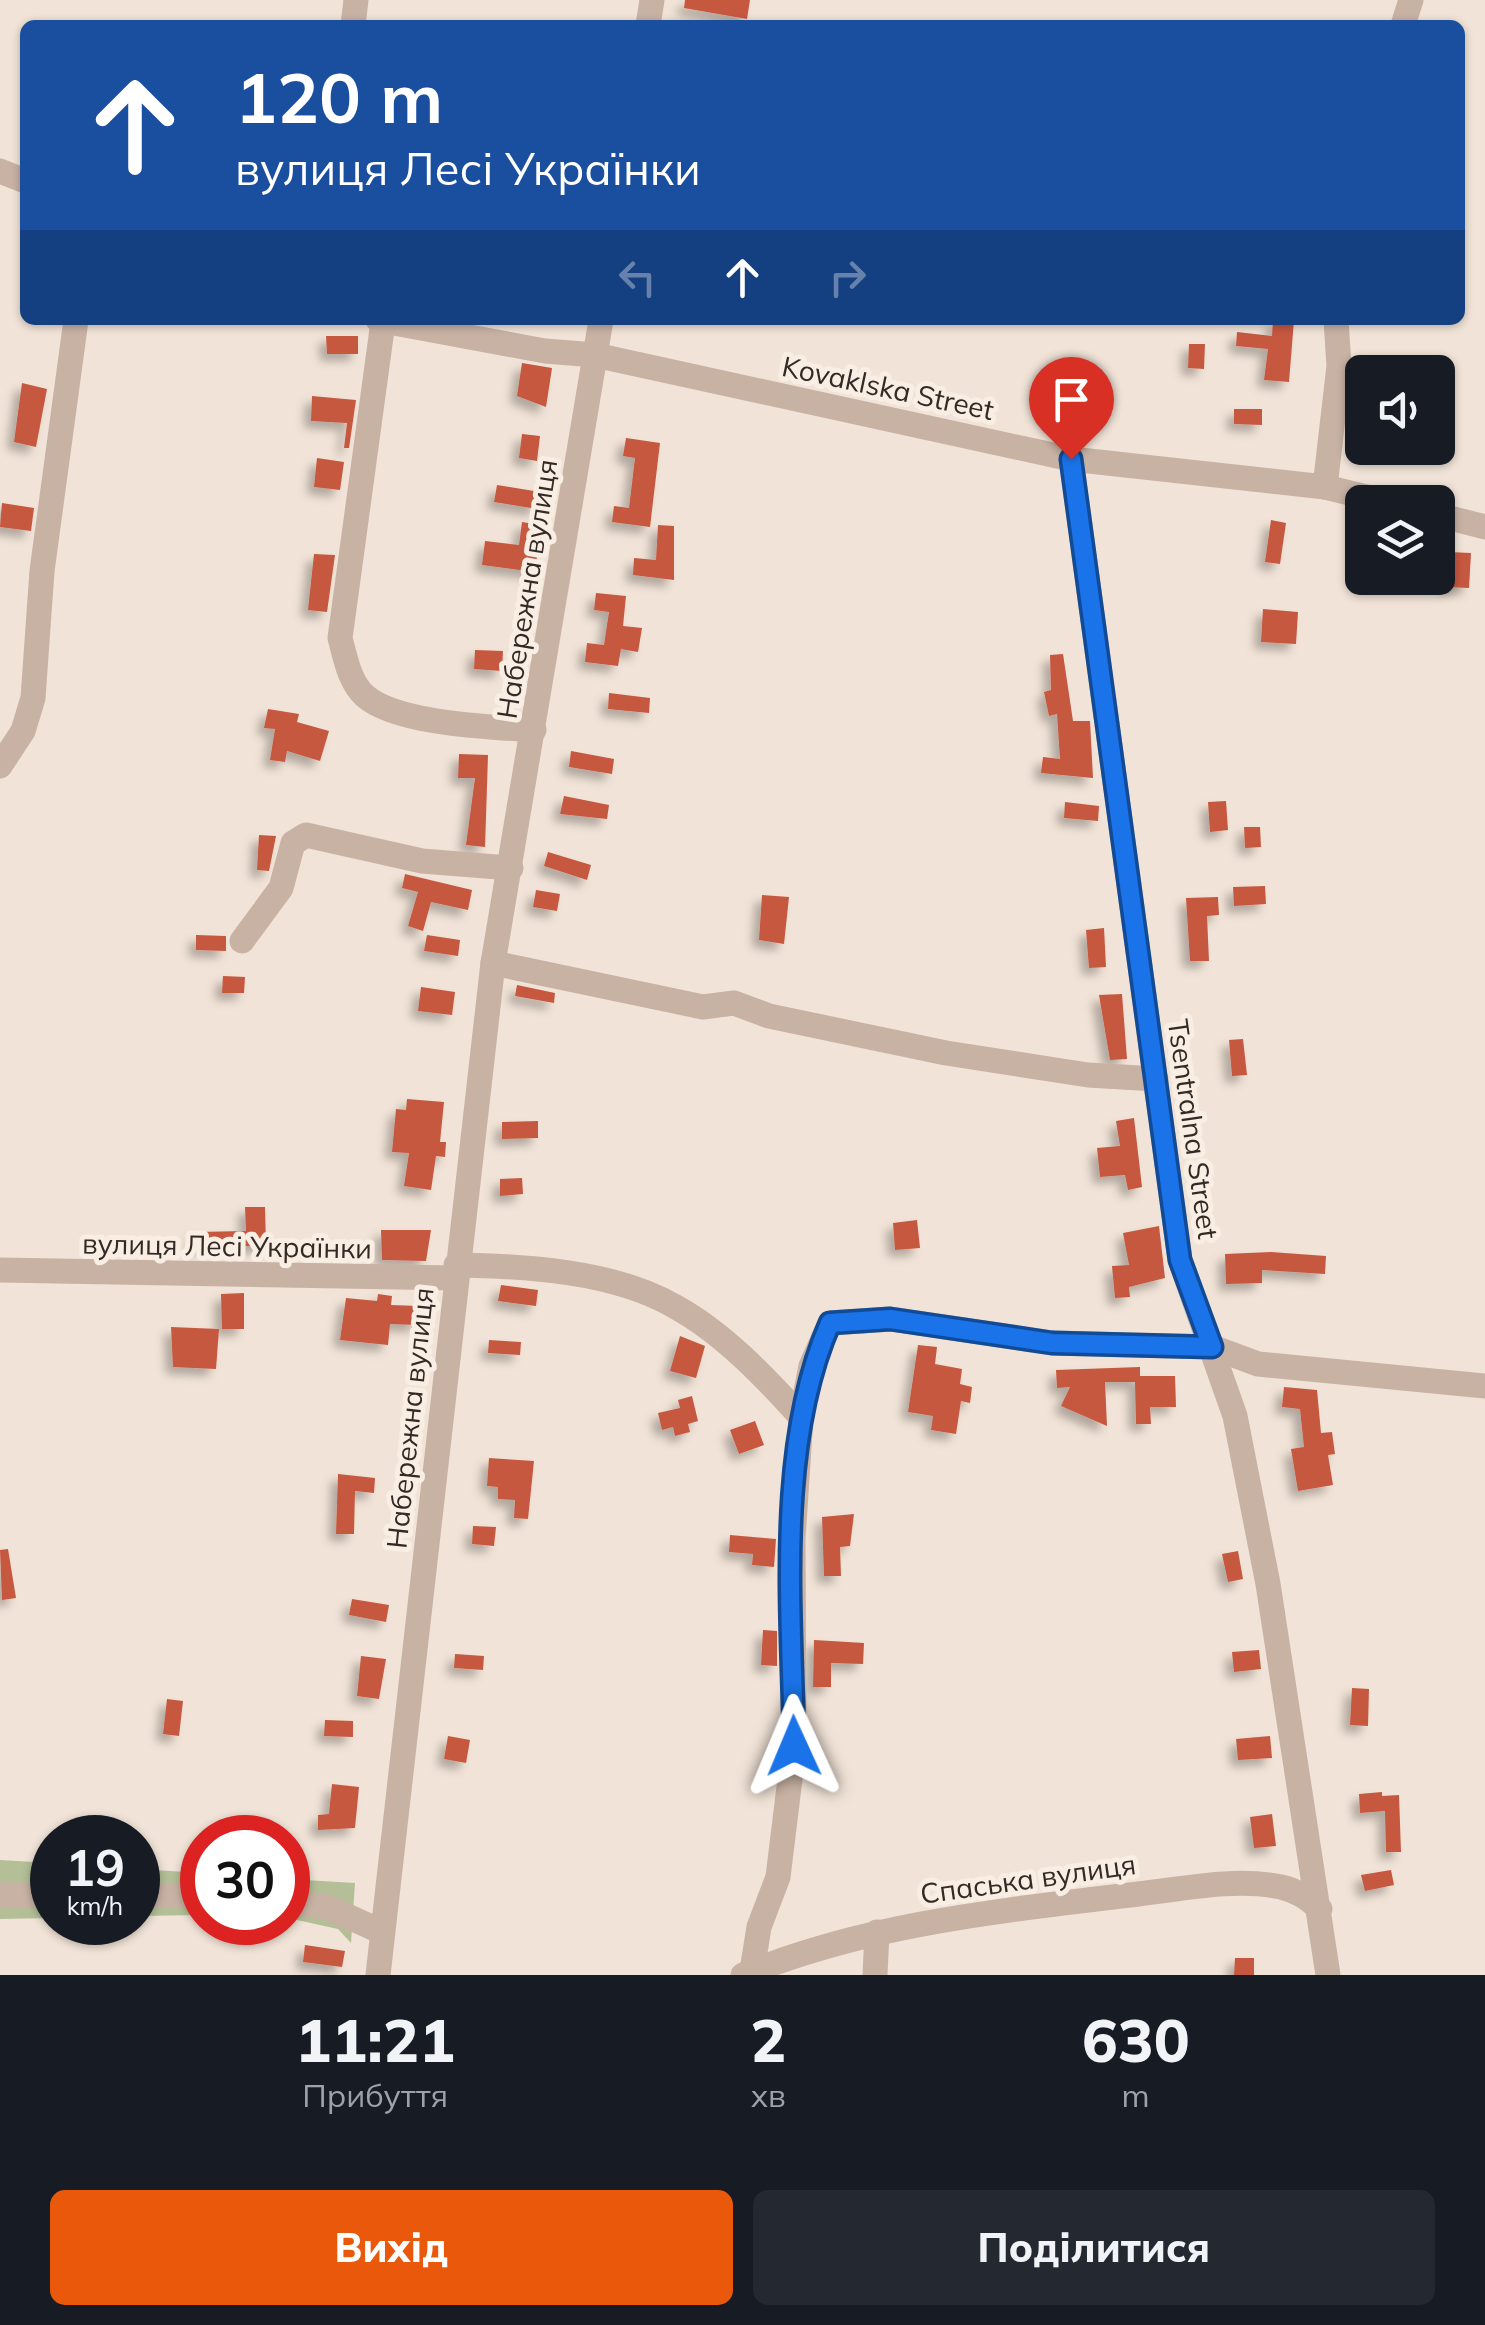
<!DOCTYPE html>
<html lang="uk">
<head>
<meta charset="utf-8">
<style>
  :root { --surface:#171b24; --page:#242831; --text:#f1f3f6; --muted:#9ea1a6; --accent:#ea580c }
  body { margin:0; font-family:Mulish,sans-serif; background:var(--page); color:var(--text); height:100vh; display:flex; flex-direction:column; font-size:38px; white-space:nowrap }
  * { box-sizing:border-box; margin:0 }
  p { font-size:32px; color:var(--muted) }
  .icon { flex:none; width:55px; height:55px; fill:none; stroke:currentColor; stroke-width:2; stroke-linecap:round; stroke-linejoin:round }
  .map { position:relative; height:1975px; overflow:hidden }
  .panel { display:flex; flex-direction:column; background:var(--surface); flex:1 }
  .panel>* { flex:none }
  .top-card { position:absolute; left:20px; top:20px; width:1445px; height:305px; border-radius:15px; box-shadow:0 2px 8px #0004; background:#1a4fa0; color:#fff; overflow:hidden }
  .controls { position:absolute; left:1345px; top:355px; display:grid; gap:20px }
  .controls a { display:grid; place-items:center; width:110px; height:110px; border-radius:15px; background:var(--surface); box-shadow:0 2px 8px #0004; font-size:50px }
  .speed { position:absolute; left:30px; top:1815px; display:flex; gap:20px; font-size:50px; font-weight:700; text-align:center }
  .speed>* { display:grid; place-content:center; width:130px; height:130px; border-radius:50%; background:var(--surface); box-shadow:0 2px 8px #0004; line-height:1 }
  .speed small { font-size:25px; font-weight:400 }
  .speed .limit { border:15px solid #d22; background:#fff; color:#111 }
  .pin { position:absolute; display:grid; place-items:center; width:85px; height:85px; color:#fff; margin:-102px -42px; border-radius:50% 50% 50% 0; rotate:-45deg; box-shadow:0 0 10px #0007 }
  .pin .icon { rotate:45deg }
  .me { position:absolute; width:110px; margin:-55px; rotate:359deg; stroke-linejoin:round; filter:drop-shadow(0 0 8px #0008) }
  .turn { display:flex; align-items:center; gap:35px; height:210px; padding:0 50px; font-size:45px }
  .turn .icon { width:130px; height:130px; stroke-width:2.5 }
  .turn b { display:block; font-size:70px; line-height:85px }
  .lanes { display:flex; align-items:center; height:95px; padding:0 50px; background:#0003; justify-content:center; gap:50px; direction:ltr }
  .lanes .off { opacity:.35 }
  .eta { display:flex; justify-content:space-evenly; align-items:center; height:170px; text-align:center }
  .eta b { font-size:60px; font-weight:800; line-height:70px }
  .primary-button { display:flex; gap:20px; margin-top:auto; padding:20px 50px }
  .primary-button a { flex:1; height:115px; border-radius:15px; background:var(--accent); color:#fff; font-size:40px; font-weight:800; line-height:115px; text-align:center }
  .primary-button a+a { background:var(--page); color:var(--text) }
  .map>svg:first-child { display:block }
</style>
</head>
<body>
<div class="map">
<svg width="1485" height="1975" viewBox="0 0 1485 1975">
  <defs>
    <filter id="shadow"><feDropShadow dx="-7" dy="7" stdDeviation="5" flood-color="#0004"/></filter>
  </defs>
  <rect width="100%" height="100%" fill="#f1e3d7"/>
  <g fill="#b4bf98">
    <path d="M 0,1860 L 52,1863 L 52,1918 L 0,1919 Z"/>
    <path d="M 138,1869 L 202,1873 L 202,1915 L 138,1916 Z"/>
    <path d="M 288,1879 L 355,1883 L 351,1943 L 338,1929 L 288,1918 Z"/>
  </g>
  <g fill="#c65840" filter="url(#shadow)">
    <path d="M 685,0 L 750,0 L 747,19 L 684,8 Z"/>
    <path d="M 1273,320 L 1294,320 L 1289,382 L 1264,380 L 1268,349 L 1236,346 L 1237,332 L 1272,336 Z"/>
    <path d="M 326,336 L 358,336 L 358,354 L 327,354 Z"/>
    <path d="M 1189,344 L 1205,344 L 1204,369 L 1188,368 Z"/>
    <path d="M 522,363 L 552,368 L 546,407 L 517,396 Z"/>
    <path d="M 22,383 L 47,389 L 36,447 L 14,442 Z"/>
    <path d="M 312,396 L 356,400 L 349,448 L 344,448 L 347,423 L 311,421 Z"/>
    <path d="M 1234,409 L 1262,409 L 1262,425 L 1234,424 Z"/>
    <path d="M 522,434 L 540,436 L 537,461 L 519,458 Z"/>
    <path d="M 626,438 L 660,443 L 650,527 L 612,522 L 614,506 L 629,508 L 635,458 L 623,456 Z"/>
    <path d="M 317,458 L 344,462 L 340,490 L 314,487 Z"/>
    <path d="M 497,485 L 540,492 L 537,509 L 494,502 Z"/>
    <path d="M 2,503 L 34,508 L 31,531 L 0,527 Z"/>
    <path d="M 1271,520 L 1286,523 L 1280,564 L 1265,562 Z"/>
    <path d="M 522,522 L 541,525 L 535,572 L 482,565 L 485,541 L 519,545 Z"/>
    <path d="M 658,525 L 674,526 L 674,580 L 633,575 L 634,558 L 656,560 Z"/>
    <path d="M 1449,552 L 1471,553 L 1469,588 L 1447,587 Z"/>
    <path d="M 314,554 L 335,555 L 327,612 L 308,610 Z"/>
    <path d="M 596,593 L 626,596 L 623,626 L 642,628 L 638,652 L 621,649 L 618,666 L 585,662 L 587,643 L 604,645 L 609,612 L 594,610 Z"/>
    <path d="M 1263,609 L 1298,612 L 1296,644 L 1261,642 Z"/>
    <path d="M 475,650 L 503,651 L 502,671 L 474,669 Z"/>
    <path d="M 1063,654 L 1073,721 L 1090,721 L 1093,778 L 1041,773 L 1043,757 L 1060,759 L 1057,714 L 1049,716 L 1044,692 L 1051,690 L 1050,655 Z"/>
    <path d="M 609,693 L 650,698 L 649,713 L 608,709 Z"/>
    <path d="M 268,709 L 299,714 L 297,722 L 329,731 L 320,761 L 287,751 L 285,762 L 270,760 L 275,729 L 264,728 Z"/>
    <path d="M 571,751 L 614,759 L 612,774 L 569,767 Z"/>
    <path d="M 459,754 L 488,755 L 485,847 L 466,845 L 475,778 L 458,778 Z"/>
    <path d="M 564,796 L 609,805 L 607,819 L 560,814 Z"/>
    <path d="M 1226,801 L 1228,830 L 1210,832 L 1208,802 Z"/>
    <path d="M 1065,802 L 1099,806 L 1098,821 L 1064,818 Z"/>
    <path d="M 1244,827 L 1260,827 L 1261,847 L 1245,848 Z"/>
    <path d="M 259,835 L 276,836 L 269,871 L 257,870 Z"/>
    <path d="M 548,852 L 591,865 L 587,880 L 544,866 Z"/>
    <path d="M 405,874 L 472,890 L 468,910 L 431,902 L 423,931 L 408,926 L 418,892 L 402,888 Z"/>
    <path d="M 1265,886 L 1266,904 L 1234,906 L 1233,887 Z"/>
    <path d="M 536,890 L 560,894 L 557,911 L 533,907 Z"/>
    <path d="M 762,895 L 789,897 L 784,944 L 759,940 Z"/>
    <path d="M 1218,897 L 1219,915 L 1207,916 L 1209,961 L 1190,961 L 1186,898 Z"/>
    <path d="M 1104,928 L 1106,967 L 1089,968 L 1086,930 Z"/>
    <path d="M 196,935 L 226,936 L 226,951 L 196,950 Z"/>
    <path d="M 427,935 L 460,940 L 458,956 L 424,951 Z"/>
    <path d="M 223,976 L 245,977 L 244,993 L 222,993 Z"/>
    <path d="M 517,985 L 555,993 L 554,1003 L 515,996 Z"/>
    <path d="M 421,987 L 455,992 L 452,1015 L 418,1011 Z"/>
    <path d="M 1122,994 L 1127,1059 L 1110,1060 L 1099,995 Z"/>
    <path d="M 1243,1039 L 1247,1075 L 1232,1076 L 1229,1040 Z"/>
    <path d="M 407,1099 L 444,1102 L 440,1142 L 446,1142 L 445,1157 L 436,1156 L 431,1190 L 404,1186 L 409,1153 L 392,1152 L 396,1109 L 406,1110 Z"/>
    <path d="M 1134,1118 L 1142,1187 L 1128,1190 L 1125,1175 L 1100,1177 L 1097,1148 L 1120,1146 L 1116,1121 Z"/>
    <path d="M 538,1121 L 538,1138 L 502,1139 L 502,1122 Z"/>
    <path d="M 522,1178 L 523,1194 L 500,1196 L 500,1179 Z"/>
    <path d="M 245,1207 L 265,1207 L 266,1246 L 195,1246 L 195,1232 L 246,1231 Z"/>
    <path d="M 917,1220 L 920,1248 L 895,1250 L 893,1223 Z"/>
    <path d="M 1159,1226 L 1165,1278 L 1129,1287 L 1130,1297 L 1115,1298 L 1112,1266 L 1129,1265 L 1123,1233 Z"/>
    <path d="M 381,1230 L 431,1230 L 426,1261 L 382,1260 Z"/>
    <path d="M 1271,1252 L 1326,1256 L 1325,1274 L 1262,1270 L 1262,1283 L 1226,1284 L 1225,1254 Z"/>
    <path d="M 501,1285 L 538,1290 L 536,1306 L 498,1301 Z"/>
    <path d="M 244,1293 L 244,1329 L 222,1329 L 221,1294 Z"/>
    <path d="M 378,1294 L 392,1296 L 391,1305 L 418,1306 L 418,1325 L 390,1324 L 388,1345 L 340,1340 L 346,1298 L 377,1301 Z"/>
    <path d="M 171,1327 L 219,1329 L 216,1369 L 173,1367 Z"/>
    <path d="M 680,1336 L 705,1346 L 696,1378 L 670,1371 Z"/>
    <path d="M 489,1340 L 521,1342 L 520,1355 L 488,1353 Z"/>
    <path d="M 918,1345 L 937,1347 L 935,1364 L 962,1369 L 960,1384 L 972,1387 L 970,1403 L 961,1401 L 956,1434 L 931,1430 L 933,1416 L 908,1412 Z"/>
    <path d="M 1140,1367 L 1140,1376 L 1175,1376 L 1176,1407 L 1150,1407 L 1151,1424 L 1136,1424 L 1135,1382 L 1105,1382 L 1107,1426 L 1061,1406 L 1070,1387 L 1057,1388 L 1056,1370 Z"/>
    <path d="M 1284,1387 L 1317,1390 L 1321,1433 L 1332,1432 L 1335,1454 L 1328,1455 L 1333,1485 L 1298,1491 L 1291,1449 L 1304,1447 L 1300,1409 L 1282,1407 Z"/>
    <path d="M 692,1396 L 698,1421 L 688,1424 L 690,1432 L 675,1436 L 673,1427 L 662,1430 L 658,1413 L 680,1408 L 678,1400 Z"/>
    <path d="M 755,1421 L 764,1445 L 739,1454 L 730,1430 Z"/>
    <path d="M 489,1458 L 534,1461 L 528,1519 L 514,1518 L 515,1500 L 498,1499 L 498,1487 L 487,1486 Z"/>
    <path d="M 338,1474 L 375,1478 L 374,1493 L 355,1491 L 354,1534 L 336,1534 Z"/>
    <path d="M 854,1514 L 850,1546 L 840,1547 L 841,1576 L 824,1576 L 822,1517 Z"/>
    <path d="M 473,1526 L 496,1527 L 494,1546 L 472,1544 Z"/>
    <path d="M 730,1535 L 776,1539 L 774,1567 L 752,1565 L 753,1554 L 729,1552 Z"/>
    <path d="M 8,1549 L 16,1598 L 2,1600 L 0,1550 Z"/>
    <path d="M 1238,1551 L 1243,1579 L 1228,1582 L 1222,1554 Z"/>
    <path d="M 352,1599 L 389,1605 L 386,1622 L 349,1615 Z"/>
    <path d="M 763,1630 L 777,1631 L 777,1666 L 761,1665 Z"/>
    <path d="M 814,1640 L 864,1643 L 863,1664 L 831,1663 L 831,1687 L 813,1687 Z"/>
    <path d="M 1259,1650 L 1261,1669 L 1234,1672 L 1232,1652 Z"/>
    <path d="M 455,1654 L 484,1656 L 483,1670 L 454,1668 Z"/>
    <path d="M 361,1656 L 386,1659 L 379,1699 L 357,1696 Z"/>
    <path d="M 1352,1688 L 1369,1689 L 1368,1726 L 1350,1725 Z"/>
    <path d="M 167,1699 L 183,1701 L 179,1736 L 163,1734 Z"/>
    <path d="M 325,1720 L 353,1721 L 353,1737 L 324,1736 Z"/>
    <path d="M 448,1736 L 470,1740 L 466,1763 L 444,1759 Z"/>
    <path d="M 1270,1736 L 1272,1758 L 1238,1760 L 1236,1739 Z"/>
    <path d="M 332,1784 L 359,1787 L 355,1828 L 318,1830 L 318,1815 L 329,1814 Z"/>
    <path d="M 1382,1792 L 1382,1796 L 1399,1795 L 1401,1852 L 1386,1852 L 1385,1811 L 1360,1813 L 1359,1794 Z"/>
    <path d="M 1272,1814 L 1276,1846 L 1254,1848 L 1250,1817 Z"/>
    <path d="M 1391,1870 L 1394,1885 L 1365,1891 L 1361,1875 Z"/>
    <path d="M 305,1945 L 345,1951 L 342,1967 L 303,1962 Z"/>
    <path d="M 1235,1958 L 1254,1958 L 1254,1975 L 1234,1975 Z"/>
  </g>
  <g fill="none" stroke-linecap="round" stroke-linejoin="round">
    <g stroke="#c8b2a4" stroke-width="25">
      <path d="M 353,25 L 356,0"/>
      <path d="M 648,25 L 652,0"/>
      <path d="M 1403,25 L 1411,0"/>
      <path d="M 0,171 L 25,181"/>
      <path d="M 378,320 L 545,351 L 595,355 L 1071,459 L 1325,487 L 1387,502"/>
      <path d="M 383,322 L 340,638 C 345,656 349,682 365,696 C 397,724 491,727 534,730"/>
      <path d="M 1071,459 L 1180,1260 L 1235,1416 L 1268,1584 L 1328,1975"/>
      <path d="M 1325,487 L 1339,366 L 1336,320"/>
      <path d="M 1438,515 L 1485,527"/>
      <path d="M 0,766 L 23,731 L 33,698 L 42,571 L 76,320"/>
      <path d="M 242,941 L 281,888 L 293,843 L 306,835 L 422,861 L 511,868"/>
      <path d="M 493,963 L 703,1007 L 734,1003 L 769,1016 L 946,1053 L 1088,1075 L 1156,1079"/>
      <path d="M 456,1265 C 525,1266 613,1271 674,1306 C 722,1332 765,1377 801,1417"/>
      <path d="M 0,1270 L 455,1278"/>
      <path d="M 0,1895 L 52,1895"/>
      <path d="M 138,1895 L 202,1896"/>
      <path d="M 288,1902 L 327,1907 L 380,1931"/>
      <path d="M 752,1971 L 759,1927 L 778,1877 L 794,1746 L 793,1539 L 801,1417 L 811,1366 L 830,1323 L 891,1319 L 1052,1343 L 1212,1347 L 1258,1364 L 1485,1386"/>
      <path d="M 378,1975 L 493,963 L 601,320"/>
      <path d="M 743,1975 C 867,1924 998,1911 1130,1895 C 1178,1890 1233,1877 1281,1887 C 1298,1891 1307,1898 1320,1909"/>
      <path d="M 875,1975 L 877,1932"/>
    </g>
  </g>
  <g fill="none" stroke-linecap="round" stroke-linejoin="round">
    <defs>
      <path id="route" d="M 794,1746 C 792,1612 775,1448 830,1323 L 890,1319 L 1052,1343 L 1212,1347 L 1180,1260 L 1071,459"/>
    </defs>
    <use href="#route" stroke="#114b97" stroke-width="25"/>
    <use href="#route" stroke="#1a73e8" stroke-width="18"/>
  </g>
  <g text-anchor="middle" stroke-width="10" stroke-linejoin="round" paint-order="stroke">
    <g font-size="28" fill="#342925" stroke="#f9eee3">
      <text transform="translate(888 388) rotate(12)" y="10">Kovaklska Street</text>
      <text transform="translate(527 589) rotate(-81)" y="10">Набережна вулиця</text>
      <text transform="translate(1193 1129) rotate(82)" y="10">Tsentralna Street</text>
      <text transform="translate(227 1246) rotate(1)" y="10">вулиця Лесі Українки</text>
      <text transform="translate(410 1418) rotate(-84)" y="10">Набережна вулиця</text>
      <text transform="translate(1028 1879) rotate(-8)" y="10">Спаська вулиця</text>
    </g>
  </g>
</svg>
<div class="controls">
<a><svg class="icon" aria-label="sound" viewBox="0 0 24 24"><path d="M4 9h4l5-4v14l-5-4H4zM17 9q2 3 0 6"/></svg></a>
<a><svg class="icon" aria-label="layers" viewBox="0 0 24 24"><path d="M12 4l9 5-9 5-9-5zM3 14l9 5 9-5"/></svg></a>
</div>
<div class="speed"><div>19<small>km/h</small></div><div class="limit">30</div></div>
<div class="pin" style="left:1071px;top:459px;background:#d93025"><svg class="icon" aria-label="arrive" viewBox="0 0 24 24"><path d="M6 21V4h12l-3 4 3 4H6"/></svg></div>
<svg class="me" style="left:794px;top:1746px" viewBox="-20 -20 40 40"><path d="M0-17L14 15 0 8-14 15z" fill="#1a73e8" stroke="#fff" stroke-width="4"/></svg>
<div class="top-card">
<div class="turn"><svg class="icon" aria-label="ahead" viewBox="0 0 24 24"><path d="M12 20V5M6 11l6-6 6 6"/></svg><div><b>120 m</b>вулиця Лесі Українки</div></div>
<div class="lanes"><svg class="icon off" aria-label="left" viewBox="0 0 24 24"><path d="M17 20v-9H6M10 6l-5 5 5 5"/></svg><svg class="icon" aria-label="ahead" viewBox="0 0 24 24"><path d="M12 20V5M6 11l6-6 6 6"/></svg><svg class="icon off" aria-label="right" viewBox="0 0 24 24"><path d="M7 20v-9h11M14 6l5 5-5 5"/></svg></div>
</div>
</div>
<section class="panel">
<div class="eta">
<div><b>11:21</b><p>Прибуття</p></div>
<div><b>2</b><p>хв</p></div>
<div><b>630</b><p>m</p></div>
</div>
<div class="primary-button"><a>Вихід</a><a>Поділитися</a></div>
</section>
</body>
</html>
